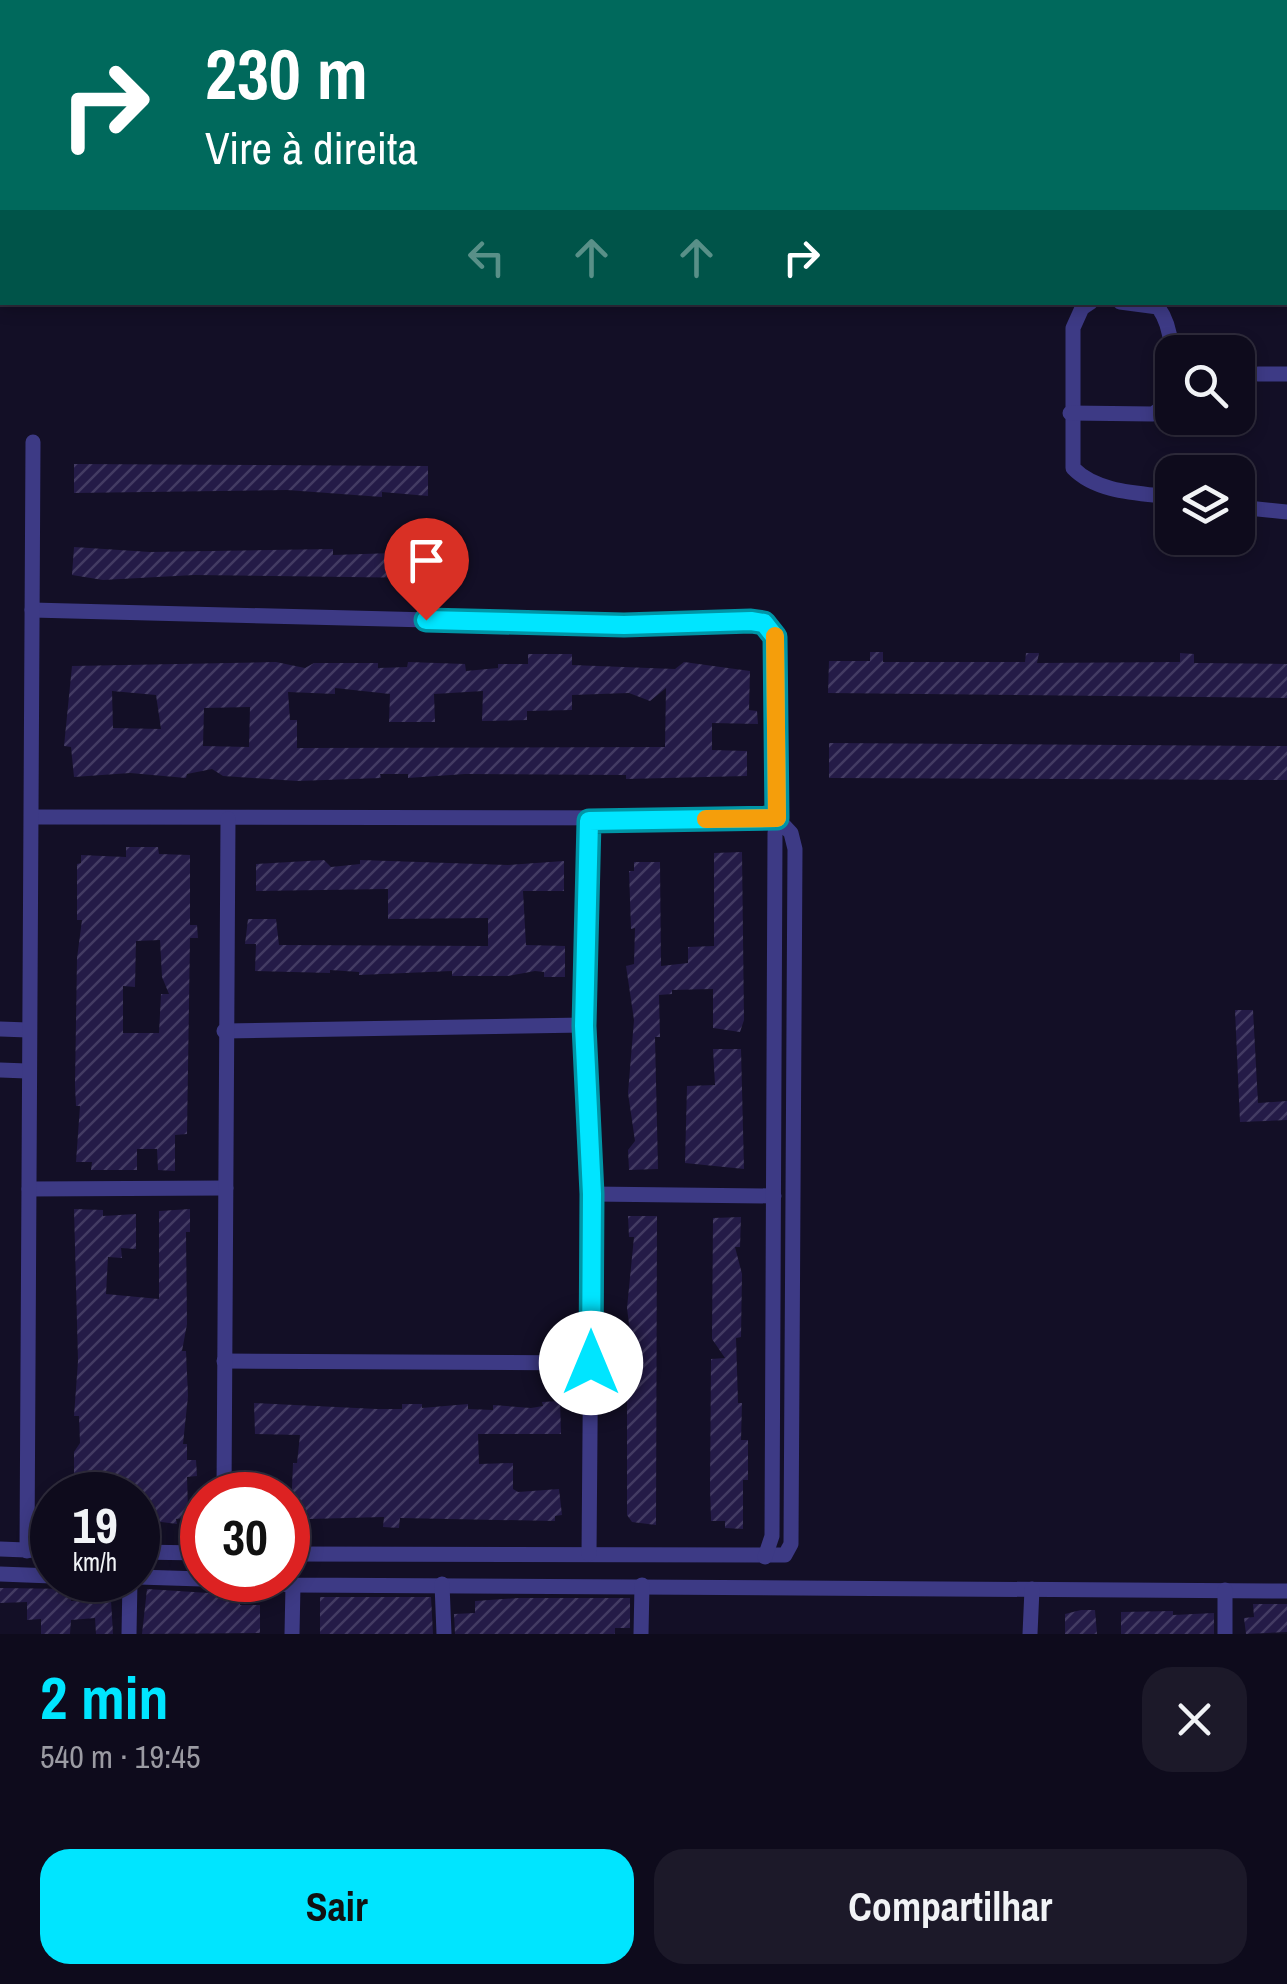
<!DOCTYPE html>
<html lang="pt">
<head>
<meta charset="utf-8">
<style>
  :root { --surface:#0e0b1c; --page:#1c1929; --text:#f1f3f6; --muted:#9b9ba3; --line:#2e2b3b; --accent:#00e5ff }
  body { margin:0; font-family:"Archivo Narrow",sans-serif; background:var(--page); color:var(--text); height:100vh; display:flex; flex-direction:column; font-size:38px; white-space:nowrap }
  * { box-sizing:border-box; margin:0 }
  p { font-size:32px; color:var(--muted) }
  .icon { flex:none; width:55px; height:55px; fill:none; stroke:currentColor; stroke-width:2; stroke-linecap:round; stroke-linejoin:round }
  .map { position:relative; height:1634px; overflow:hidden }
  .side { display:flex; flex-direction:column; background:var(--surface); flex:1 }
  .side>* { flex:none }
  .top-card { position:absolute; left:0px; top:0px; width:1288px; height:305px; box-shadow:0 5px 15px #0003,0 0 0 2px var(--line); background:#00695c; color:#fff; overflow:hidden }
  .fabs { position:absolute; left:1155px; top:335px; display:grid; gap:20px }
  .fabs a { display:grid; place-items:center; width:100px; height:100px; border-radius:20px; background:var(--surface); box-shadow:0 5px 15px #0003,0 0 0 2px var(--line); font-size:50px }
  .speed { position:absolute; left:30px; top:1472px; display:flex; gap:20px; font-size:50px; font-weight:700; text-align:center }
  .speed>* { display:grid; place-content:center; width:130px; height:130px; border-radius:50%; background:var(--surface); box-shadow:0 5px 15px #0003,0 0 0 2px var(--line); line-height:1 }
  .speed small { font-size:25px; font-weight:400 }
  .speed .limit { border:15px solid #d22; background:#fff; color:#111 }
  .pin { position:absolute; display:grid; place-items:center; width:85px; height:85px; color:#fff; margin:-102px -42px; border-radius:50% 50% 50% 0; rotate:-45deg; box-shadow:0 0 10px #0007 }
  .pin .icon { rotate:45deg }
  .me { position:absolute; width:110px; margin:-55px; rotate:0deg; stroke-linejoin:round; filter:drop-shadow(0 0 8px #0008) }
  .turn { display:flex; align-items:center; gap:35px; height:210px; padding:0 40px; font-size:45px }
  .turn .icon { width:130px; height:130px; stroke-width:2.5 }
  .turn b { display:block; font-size:70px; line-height:85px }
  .lanes { display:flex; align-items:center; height:95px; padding:0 40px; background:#0003; justify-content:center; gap:50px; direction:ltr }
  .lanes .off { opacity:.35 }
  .round { display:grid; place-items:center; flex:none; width:105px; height:105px; border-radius:30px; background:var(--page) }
  .summary { display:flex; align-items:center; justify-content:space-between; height:170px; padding:0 40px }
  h1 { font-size:60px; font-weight:800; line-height:75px; color:var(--accent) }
  .cta { display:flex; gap:20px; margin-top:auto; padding:20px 40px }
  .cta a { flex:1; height:115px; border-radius:30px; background:var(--accent); color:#111; font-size:40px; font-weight:800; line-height:115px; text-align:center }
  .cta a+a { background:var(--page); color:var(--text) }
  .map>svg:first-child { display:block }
</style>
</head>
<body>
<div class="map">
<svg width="1287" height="1634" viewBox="0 0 1287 1634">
  <defs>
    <pattern id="building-hatch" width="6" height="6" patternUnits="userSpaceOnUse" patternTransform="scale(2.5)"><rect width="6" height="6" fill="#241b47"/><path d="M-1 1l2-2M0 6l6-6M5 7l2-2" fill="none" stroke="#433b63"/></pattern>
  </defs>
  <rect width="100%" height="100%" fill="#130f26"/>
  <g fill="url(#building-hatch)" fill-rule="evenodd">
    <path d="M 74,464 L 428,466 L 428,496 L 382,492 L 382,497 L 287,490 L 74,493 Z"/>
    <path d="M 74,547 L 150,552 L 333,549 L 333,555 L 424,552 L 425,578 L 194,575 L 103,580 L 72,575 Z"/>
    <path d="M 870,652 L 883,652 L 883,662 L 1025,662 L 1026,653 L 1039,653 L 1037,663 L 1180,662 L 1180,653 L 1194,654 L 1194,663 L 1287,664 L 1287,698 L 828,693 L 829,661 L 870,661 Z"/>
    <path d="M 528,654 L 572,654 L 572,665 L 675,669 L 684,662 L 750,671 L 749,710 L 757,711 L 758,724 L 712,723 L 712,750 L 747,751 L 747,776 L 626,779 L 626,775 L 465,774 L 408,778 L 408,774 L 380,774 L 381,778 L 297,781 L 223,776 L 212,769 L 187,774 L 186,778 L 130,773 L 74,777 L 71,747 L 64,746 L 72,666 L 276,662 L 305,668 L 314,663 L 378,663 L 378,668 L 407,667 L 408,662 L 465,664 L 466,671 L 498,668 L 498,664 L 528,664 ZM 335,688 L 390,694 L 389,722 L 435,722 L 434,694 L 483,691 L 482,721 L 527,720 L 527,711 L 572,710 L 572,695 L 629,693 L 650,701 L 666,688 L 665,747 L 297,748 L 297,720 L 290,720 L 288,692 L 335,694 ZM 112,691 L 156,695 L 161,729 L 113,728 ZM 250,707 L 249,747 L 203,746 L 204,708 Z"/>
    <path d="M 829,743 L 1287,746 L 1287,780 L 829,778 Z"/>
    <path d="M 126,847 L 158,847 L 159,854 L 190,855 L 190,925 L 197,925 L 198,938 L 190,938 L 187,1134 L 175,1135 L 175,1171 L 158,1170 L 157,1149 L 137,1149 L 137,1170 L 91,1170 L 92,1162 L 76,1162 L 80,1106 L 76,1106 L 75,1085 L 77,958 L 82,920 L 77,920 L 77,864 L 81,863 L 81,855 L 126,857 ZM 160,940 L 162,977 L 169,994 L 161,994 L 159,1033 L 123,1033 L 123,986 L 135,987 L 136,941 Z"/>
    <path d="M 742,852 L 744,1020 L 740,1032 L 713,1028 L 713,989 L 672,990 L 672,994 L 659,995 L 660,1037 L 655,1037 L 658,1169 L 629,1170 L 628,1150 L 635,1141 L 628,1093 L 634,1020 L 626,966 L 634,964 L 635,928 L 631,929 L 629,871 L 634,871 L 634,862 L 660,862 L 661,966 L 688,963 L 688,947 L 714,946 L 714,853 Z"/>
    <path d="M 324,860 L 331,867 L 360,864 L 360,860 L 508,865 L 564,861 L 564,891 L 523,891 L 526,945 L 565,946 L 565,977 L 544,977 L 544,972 L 535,971 L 508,976 L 452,976 L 452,971 L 359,975 L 359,972 L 330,970 L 330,973 L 255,971 L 256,944 L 245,944 L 248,919 L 276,919 L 279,945 L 488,946 L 488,918 L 388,919 L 388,889 L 256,891 L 256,864 Z"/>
    <path d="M 1235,1010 L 1253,1010 L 1258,1103 L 1287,1101 L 1287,1120 L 1240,1122 Z"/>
    <path d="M 713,1049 L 741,1049 L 744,1169 L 685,1163 L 687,1086 L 715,1085 Z"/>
    <path d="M 74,1209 L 103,1210 L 103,1216 L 136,1214 L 136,1249 L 121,1248 L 122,1258 L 108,1257 L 106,1294 L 159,1299 L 159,1211 L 190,1209 L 190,1232 L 186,1232 L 187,1324 L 182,1351 L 186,1351 L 188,1396 L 183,1444 L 187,1444 L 187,1460 L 196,1460 L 197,1476 L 187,1477 L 188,1509 L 184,1518 L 176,1519 L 177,1524 L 138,1519 L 138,1495 L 74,1495 L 74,1452 L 80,1443 L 79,1416 L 74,1416 L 78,1361 Z"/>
    <path d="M 628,1216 L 657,1216 L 656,1525 L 632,1522 L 627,1515 L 627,1366 L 632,1366 L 633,1357 L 627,1308 L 634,1237 L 629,1237 Z"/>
    <path d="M 741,1217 L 740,1247 L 735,1247 L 742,1274 L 741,1337 L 736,1338 L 738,1403 L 742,1403 L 741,1440 L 748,1440 L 748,1480 L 743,1480 L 743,1529 L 725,1528 L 725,1521 L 711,1521 L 710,1488 L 711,1359 L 725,1358 L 712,1339 L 713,1218 Z"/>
    <path d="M 560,1401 L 561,1434 L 478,1434 L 479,1464 L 513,1463 L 513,1489 L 518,1492 L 559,1489 L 562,1515 L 555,1516 L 555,1521 L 400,1518 L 399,1528 L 383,1527 L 384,1517 L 309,1519 L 308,1513 L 291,1511 L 293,1463 L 297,1463 L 300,1435 L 255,1434 L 254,1403 L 377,1409 L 402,1409 L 402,1404 L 422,1404 L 422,1408 L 468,1404 L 468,1409 L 493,1410 L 493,1405 L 531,1408 L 543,1406 L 542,1402 Z"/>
    <path d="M 0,1588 L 72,1589 L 71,1601 L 111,1600 L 113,1634 L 96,1634 L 95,1618 L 71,1620 L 70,1634 L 41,1634 L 41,1619 L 27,1620 L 27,1602 L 0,1603 Z"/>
    <path d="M 147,1589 L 240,1595 L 240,1605 L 260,1605 L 260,1633 L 142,1634 Z"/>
    <path d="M 320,1597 L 431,1597 L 433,1634 L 320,1634 Z"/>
    <path d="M 518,1598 L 630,1598 L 630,1628 L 615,1628 L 615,1634 L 455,1634 L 454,1614 L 475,1613 L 475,1601 Z"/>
    <path d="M 1253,1604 L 1287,1604 L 1287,1632 L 1246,1634 L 1244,1618 L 1254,1617 Z"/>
    <path d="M 1081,1610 L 1095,1610 L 1097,1634 L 1065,1634 L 1065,1614 Z"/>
    <path d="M 1173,1611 L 1173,1615 L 1214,1613 L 1214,1634 L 1121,1634 L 1121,1612 Z"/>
  </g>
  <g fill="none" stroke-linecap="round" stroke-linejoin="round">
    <g stroke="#3d3a85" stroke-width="15">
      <path d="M 1015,0 L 1015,2"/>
      <path d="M 1285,18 L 1287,18"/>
      <path d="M 1285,137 L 1287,137"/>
      <path d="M 1285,278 L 1287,278"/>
      <path d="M 1091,302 L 1082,308 L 1073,328 L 1073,468 C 1097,493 1140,493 1172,497"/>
      <path d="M 1258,374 L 1287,374"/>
      <path d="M 1070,413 L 1153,414 L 1168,403 C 1170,371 1178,335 1158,307 L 1120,302"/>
      <path d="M 1238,507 L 1287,512"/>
      <path d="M 32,610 L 624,625 L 764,623 L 775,637 L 777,818"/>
      <path d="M 32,817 L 777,818 L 791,833 L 795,849 L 791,1544 L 785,1555 L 288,1554"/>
      <path d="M 0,1029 L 28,1030"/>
      <path d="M 224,1031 L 584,1025"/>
      <path d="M 0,1070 L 27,1071"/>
      <path d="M 29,1189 L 226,1188"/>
      <path d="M 592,1194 L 774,1196"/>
      <path d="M 224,1361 L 591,1363"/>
      <path d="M 224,1495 L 228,819"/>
      <path d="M 0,1549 L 52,1551"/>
      <path d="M 27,1551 L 33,442"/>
      <path d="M 138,1552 L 202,1553"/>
      <path d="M 589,1554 L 592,1194 L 584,1025 L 589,821"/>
      <path d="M 765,1557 L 772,1536 L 775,833 L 781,824"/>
      <path d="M 0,1574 L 52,1576"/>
      <path d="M 138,1577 L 202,1579"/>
      <path d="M 226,1580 L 293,1585 L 1287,1591"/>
      <path d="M 442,1584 L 444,1634"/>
      <path d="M 129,1634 L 130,1580"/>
      <path d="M 292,1634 L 293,1585"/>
      <path d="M 641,1634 L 642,1585"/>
      <path d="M 1030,1634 L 1032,1589"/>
      <path d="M 1225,1634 L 1225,1590"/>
    </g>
  </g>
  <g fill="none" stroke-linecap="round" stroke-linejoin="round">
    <defs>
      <path id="route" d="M 426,620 L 624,625 L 751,621 L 764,623 L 775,637 L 777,818 L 589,821 L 584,1026 L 592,1194 L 591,1363"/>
    </defs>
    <use href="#route" stroke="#0095a6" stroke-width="25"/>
    <use href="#route" stroke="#00e5ff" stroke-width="18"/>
    <path stroke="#f59e0b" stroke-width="18" d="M 706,819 L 777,818 L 775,636"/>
  </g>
</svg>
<div class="fabs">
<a><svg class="icon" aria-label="search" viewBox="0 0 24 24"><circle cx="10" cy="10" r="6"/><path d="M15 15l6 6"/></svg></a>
<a><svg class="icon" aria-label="layers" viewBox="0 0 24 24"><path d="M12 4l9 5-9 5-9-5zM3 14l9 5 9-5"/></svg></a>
</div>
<div class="speed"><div>19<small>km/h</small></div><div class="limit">30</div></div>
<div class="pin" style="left:426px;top:620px;background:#d93025"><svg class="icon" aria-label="arrive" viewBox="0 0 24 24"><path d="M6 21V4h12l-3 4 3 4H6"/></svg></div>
<svg class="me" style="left:591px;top:1363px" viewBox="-20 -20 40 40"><circle r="19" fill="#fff"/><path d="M0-13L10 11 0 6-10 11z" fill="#00e5ff"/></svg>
<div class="top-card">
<div class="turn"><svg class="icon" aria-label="right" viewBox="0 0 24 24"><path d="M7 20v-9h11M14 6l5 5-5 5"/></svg><div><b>230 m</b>Vire à direita</div></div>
<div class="lanes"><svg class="icon off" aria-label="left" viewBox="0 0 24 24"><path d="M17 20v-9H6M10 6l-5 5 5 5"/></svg><svg class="icon off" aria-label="ahead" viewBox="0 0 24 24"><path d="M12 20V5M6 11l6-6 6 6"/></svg><svg class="icon off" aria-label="ahead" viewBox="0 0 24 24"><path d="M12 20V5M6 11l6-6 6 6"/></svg><svg class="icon" aria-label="right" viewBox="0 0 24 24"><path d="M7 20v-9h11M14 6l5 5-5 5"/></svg></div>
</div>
</div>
<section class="side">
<div class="summary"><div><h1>2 min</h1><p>540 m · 19:45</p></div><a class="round"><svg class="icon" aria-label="close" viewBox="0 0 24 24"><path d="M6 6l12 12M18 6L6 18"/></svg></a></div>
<div class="cta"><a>Sair</a><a>Compartilhar</a></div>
</section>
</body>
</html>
